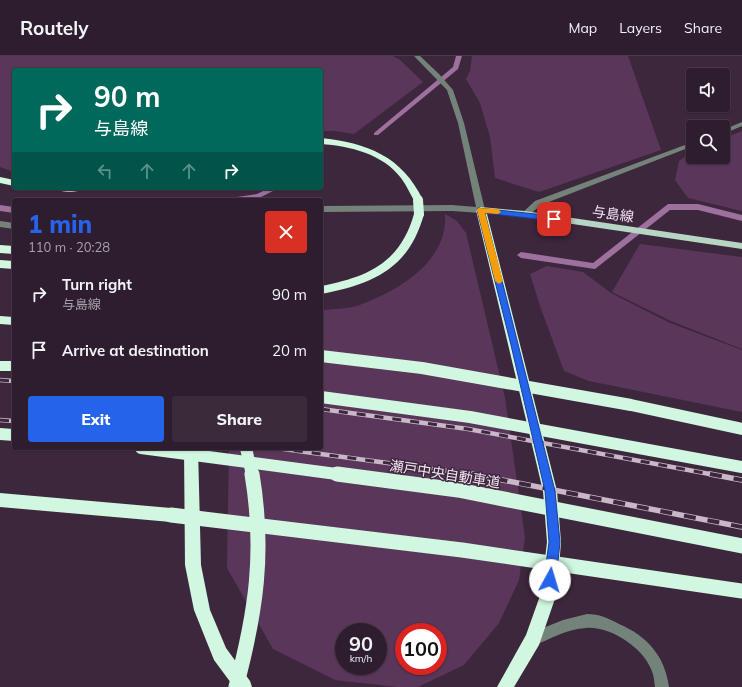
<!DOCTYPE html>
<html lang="en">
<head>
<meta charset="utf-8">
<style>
  :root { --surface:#2e1d2e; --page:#3a2a3a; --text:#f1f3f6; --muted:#a7a2aa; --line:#493b4a; --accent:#2563eb }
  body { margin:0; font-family:Mulish,"Noto Sans JP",sans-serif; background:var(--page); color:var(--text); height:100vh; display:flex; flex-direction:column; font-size:15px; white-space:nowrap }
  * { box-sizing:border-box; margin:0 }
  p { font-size:13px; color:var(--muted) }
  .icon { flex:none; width:22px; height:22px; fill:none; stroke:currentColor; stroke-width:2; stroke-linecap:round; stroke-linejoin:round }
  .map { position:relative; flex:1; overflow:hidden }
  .side { position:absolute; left:12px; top:142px; width:311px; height:252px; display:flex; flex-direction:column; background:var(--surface); border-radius:4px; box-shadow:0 1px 3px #0004,0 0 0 1px var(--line) }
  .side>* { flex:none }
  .hud { position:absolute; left:12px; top:12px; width:311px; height:122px; border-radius:4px; box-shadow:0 1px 3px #0004,0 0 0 1px var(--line); background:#00695c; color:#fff; overflow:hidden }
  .fabs { position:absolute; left:686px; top:12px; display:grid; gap:8px }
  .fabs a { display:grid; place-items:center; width:44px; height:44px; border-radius:4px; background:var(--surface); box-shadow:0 1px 3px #0004,0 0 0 1px var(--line); font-size:20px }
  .speed { position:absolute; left:335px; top:567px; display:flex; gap:8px; font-size:20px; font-weight:700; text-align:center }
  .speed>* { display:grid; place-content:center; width:52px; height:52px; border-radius:50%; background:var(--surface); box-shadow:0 1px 3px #0004,0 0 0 1px var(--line); line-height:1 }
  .speed small { font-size:10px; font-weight:400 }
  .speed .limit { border:6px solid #d22; background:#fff; color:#111 }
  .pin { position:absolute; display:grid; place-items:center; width:34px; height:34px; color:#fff; margin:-17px; border-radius:8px; box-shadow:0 2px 6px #0006 }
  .me { position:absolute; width:44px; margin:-22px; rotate:6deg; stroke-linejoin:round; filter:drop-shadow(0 0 3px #0008) }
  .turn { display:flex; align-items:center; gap:14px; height:84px; padding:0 16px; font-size:18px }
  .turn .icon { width:52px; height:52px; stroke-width:2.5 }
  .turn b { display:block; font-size:28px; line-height:34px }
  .lanes { display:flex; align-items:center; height:38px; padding:0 16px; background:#0003; justify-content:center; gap:20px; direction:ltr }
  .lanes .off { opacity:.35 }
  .round { display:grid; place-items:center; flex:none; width:42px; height:42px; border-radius:4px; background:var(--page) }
  .head { display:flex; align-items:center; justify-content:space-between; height:68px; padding:0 16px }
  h1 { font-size:24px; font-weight:800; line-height:30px; color:var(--accent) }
  .action { display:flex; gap:8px; margin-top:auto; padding:8px 16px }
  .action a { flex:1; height:46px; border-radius:4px; background:var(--accent); color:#fff; font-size:16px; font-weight:800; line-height:46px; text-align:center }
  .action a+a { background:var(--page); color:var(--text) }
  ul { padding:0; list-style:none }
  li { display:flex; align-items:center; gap:12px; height:56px; padding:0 16px }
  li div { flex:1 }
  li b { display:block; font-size:15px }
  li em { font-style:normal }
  header { display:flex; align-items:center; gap:24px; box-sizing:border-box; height:56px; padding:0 20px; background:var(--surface); border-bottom:1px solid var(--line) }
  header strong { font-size:19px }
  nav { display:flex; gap:22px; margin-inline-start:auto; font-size:14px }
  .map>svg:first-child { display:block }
</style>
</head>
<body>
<header>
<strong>Routely</strong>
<nav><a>Map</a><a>Layers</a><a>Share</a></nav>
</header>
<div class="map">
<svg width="742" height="631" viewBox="0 0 742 631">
  <rect width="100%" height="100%" fill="#3d273d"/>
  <g fill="#5a375a" fill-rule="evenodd">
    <path d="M 0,0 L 393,0 L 400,4 L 423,26 L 354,78 L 335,75 L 321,75 L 321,14 L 14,14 L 14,116 L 0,111 Z"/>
    <path d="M 472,0 L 628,0 L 661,94 L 539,136 L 495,122 L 490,81 L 480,47 L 466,23 L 470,15 Z"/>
    <path d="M 742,75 L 742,155 L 688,142 L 675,124 L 679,105 L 693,95 L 693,101 L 723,101 L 723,83 Z"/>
    <path d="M 445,158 L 457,165 L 466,177 L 505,342 L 525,481 L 519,524 L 499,567 L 464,609 L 418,631 L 398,631 L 335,624 L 273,593 L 227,512 L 229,392 L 321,392 L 321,254 C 333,253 346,253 357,250 C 363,248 369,245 374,243 C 409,228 448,200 445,158 ZM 344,576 L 378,576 L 378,610 L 344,610 ZM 404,576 L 438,576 L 438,610 L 404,610 Z"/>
    <path d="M 640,188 L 742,201 L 742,293 L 671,265 L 612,236 Z"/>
    <path d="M 547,210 L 583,216 L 611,237 L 670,267 L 742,294 L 742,356 L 589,325 L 564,315 L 540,250 L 530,218 Z"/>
  </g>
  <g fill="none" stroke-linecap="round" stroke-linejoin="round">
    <g fill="#9d709d" fill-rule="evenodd">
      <path d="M 456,0 L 462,0 L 458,13 L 378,79 L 374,79 L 374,77 L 453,11 Z"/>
      <path d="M 269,132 L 279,132 L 259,142 L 233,144 L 237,141 L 257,138 Z"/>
      <path d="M 668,148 L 698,148 L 742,159 L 742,165 L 698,154 L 670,154 L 595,213 L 521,202 L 517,199 L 521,196 L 593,207 Z"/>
      <path d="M 0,149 L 14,151 L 14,157 L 0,155 Z"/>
    </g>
    <g fill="#74837a" fill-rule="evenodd">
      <path d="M 414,0 L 420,0 L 439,18 L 453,34 L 464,67 L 485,154 L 481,157 L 452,155 L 321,156 L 321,150 L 452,149 L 476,151 L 458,67 L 447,34 Z"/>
      <path d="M 742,66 L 742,70 L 723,78 L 723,74 Z"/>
      <path d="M 693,86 L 693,90 L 541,149 L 528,160 L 522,160 L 521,158 L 535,145 Z"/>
      <path d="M 0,165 L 14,167 L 14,173 L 0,171 Z"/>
      <path d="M 587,558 C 599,558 608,562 619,568 C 647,580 665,600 669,631 L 655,631 C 654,625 654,619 651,613 C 642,591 610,570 586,572 C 567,573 550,583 533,590 L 528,588 L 526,583 L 528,578 L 563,564 Z"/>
    </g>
    <path fill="#b6d6c3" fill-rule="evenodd" d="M 481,151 L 525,155 L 742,187 L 742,193 L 525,161 L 478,156 L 477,154 Z"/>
    <g fill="#d1f7e0" fill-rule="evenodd">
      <path d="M 321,82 C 367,87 402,100 423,144 L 421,146 L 415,146 C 410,138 407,130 401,122 C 383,98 350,90 321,88 Z"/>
      <path d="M 0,121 L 14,124 L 14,130 L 0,127 Z"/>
      <path d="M 54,132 L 85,132 C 79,137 60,137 54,132 Z"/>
      <path d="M 481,151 L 486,154 L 557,435 L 561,486 L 557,537 L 539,589 L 514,631 L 497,631 L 526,579 L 541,537 L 547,486 L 543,435 L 476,154 Z"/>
      <path d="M 419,155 L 424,158 C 409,213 373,228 321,238 L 321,230 C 368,221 400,207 414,158 Z"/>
      <path d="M 0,189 L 14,190 L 14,198 L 0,197 Z"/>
      <path d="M 0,204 L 14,205 L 14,213 L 0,212 Z"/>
      <path d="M 0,260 L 14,261 L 14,269 L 0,268 Z"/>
      <rect x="0" y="305" width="14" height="10"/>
      <path d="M 0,372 L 14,373 L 14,385 L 0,384 Z"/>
      <path d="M 184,392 L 198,392 L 201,509 L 210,554 L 226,592 L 250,625 L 252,631 L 234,631 L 214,604 L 194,554 L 185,509 Z"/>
      <path d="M 0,437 L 171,452 L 176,454 L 178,459 L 176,464 L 171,466 L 0,451 Z"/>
    </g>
    <defs>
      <g id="rail-far1">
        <path d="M 0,324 L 14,325"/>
        <path d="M 321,353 L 468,373 L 715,419"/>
        <path d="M 0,364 L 14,365"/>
        <path d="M 276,392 L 477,419"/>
      </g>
      <g id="rail">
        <path d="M 472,418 L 742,471"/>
        <path d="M 710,418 L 742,424"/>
      </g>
    </defs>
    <use href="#rail-far1" stroke="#c8b8c8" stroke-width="4.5"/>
    <use href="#rail" stroke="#c8b8c8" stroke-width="5.5"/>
    <use href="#rail-far1" stroke="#3d273d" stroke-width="3" stroke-dasharray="9" stroke-linecap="butt"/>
    <use href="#rail" stroke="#3d273d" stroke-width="4" stroke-dasharray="12" stroke-linecap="butt"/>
    <path stroke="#d1f7e0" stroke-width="10" d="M 418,144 L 419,158"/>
    <g stroke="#d1f7e0" stroke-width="12">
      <path d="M 321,300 L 422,312 L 631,349 L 742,373"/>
      <path d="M 321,341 L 470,361 L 742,411"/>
      <path d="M 141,392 L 344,419"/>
      <path d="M 246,392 L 252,419"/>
    </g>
    <g stroke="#d1f7e0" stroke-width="15">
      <path d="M 337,418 L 458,434 L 742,490"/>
      <path d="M 171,459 L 462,494 L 742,535"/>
      <path d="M 236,631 C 256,556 265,496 252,418"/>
    </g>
  </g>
  <path fill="#2563eb" stroke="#184099" d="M 478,152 L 554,160 L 558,163 L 554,165 L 485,157 L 555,435 L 560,486 L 556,524 L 554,529 L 550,530 L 546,529 L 544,524 L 549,486 L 545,435 L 511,289 L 477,154 Z"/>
  <path fill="#f59e0b" d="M 478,152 L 498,153 L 501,156 L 498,158 L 485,157 L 503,225 L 499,228 L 495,225 L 477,154 Z"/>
  <g text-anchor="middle" stroke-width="3" stroke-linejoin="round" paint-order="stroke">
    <g font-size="14" fill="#f2e4f2" stroke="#3d273d">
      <text transform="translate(613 158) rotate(8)" y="5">与島線</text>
      <text transform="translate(445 418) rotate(9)" y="5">瀬戸中央自動車道</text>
    </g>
  </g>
</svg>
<div class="fabs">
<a><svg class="icon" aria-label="sound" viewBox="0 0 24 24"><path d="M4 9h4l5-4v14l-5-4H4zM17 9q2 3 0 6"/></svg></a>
<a><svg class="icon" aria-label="search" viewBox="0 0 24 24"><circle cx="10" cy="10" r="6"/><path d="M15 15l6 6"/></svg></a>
</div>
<div class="speed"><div>90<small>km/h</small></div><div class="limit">100</div></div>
<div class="pin" style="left:554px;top:163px;background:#d93025"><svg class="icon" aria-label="arrive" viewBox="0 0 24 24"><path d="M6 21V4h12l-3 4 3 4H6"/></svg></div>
<svg class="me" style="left:550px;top:524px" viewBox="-20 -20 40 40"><circle r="19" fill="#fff"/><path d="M0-13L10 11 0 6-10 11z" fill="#2563eb"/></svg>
<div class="hud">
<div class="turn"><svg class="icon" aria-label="right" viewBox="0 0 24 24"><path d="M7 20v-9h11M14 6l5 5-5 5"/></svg><div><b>90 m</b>与島線</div></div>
<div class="lanes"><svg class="icon off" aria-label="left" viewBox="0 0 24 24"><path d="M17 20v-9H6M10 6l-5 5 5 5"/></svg><svg class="icon off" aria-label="ahead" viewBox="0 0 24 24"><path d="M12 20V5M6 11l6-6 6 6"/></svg><svg class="icon off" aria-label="ahead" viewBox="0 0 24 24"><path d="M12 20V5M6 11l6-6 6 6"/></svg><svg class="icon" aria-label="right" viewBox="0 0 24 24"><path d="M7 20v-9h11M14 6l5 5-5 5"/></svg></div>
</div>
<section class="side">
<div class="head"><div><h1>1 min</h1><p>110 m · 20:28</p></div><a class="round" style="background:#d93025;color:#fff"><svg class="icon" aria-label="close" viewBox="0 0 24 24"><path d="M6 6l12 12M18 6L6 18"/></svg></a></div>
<ul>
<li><svg class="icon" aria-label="right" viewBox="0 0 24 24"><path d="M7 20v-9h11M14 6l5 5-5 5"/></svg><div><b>Turn right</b><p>与島線</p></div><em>90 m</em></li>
<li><svg class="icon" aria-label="arrive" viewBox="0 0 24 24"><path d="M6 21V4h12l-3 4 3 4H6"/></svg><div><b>Arrive at destination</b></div><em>20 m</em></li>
</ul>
<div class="action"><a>Exit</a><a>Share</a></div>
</section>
</div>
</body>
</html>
